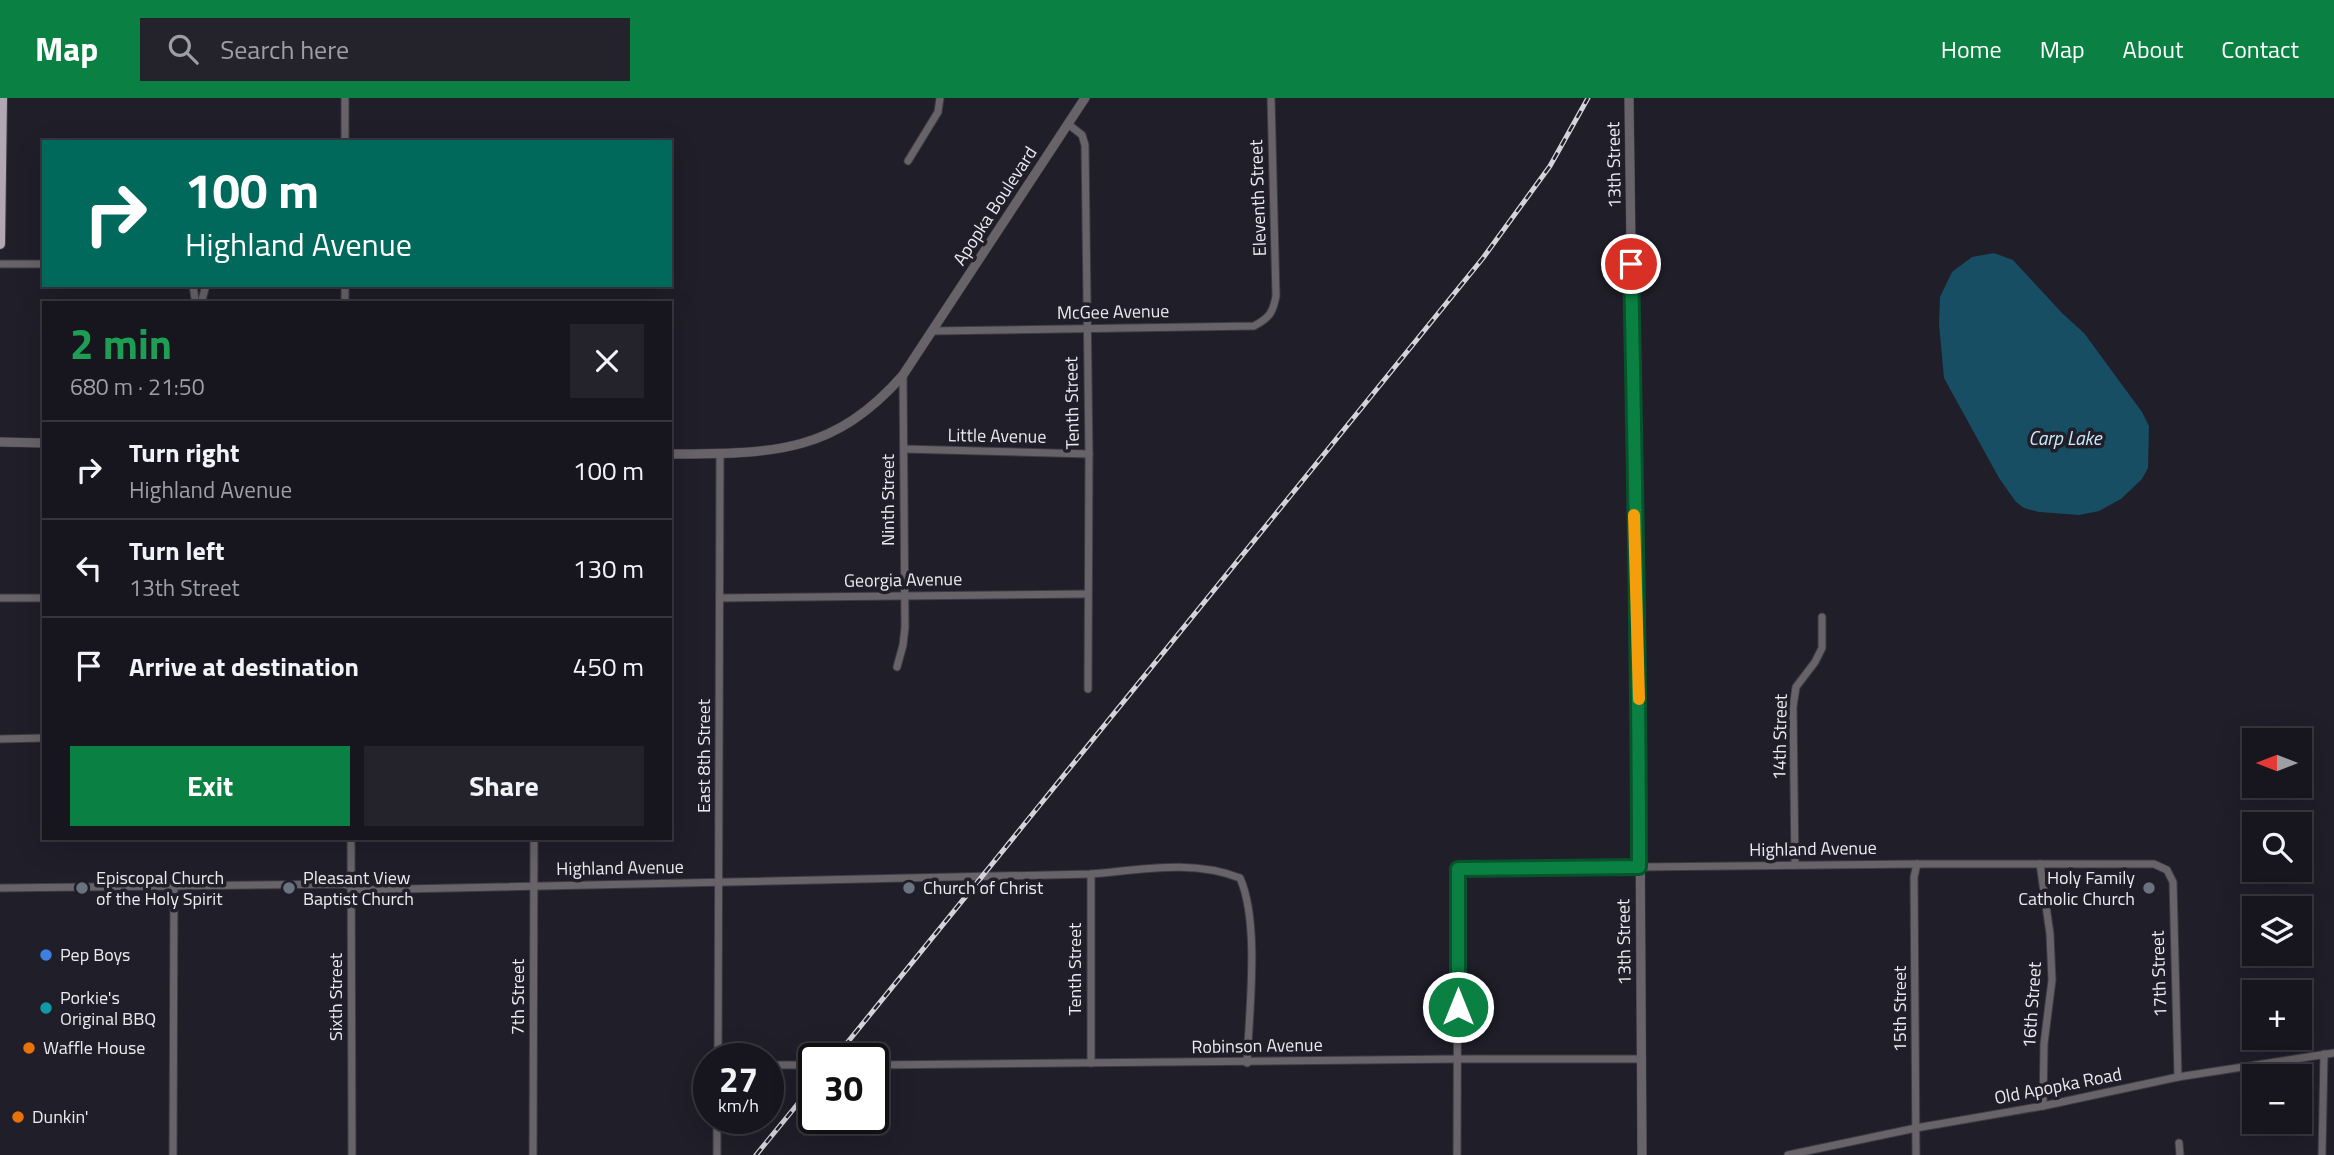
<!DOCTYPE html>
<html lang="en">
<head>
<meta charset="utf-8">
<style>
  :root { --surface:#17161f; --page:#24232c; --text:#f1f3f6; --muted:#9e9fa4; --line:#36353d; --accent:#0b8043 }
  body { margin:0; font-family:"Titillium Web",sans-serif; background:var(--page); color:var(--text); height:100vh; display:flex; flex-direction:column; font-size:26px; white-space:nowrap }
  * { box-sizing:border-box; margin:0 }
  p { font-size:23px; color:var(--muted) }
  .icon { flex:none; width:38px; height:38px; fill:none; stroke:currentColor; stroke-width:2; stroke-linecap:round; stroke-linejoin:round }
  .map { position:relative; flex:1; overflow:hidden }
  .side { position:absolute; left:42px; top:203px; width:630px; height:539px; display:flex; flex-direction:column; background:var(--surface); border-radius:0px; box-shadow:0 7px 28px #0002,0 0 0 2px var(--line) }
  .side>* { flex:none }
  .banner { position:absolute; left:42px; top:42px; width:630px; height:147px; border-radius:0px; box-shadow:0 7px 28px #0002,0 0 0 2px var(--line); background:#00695c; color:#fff; overflow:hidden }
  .needle { width:46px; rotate:270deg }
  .controls { position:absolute; left:2242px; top:630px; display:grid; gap:14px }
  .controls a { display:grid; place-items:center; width:70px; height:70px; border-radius:0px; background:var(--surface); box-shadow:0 7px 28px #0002,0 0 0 2px var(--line); font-size:35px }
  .speed { position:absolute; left:693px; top:945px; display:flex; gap:14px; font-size:35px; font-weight:700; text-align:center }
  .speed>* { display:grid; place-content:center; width:91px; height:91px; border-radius:50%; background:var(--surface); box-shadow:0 7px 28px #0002,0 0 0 2px var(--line); line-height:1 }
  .speed small { font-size:18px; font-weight:400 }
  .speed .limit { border:4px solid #111; border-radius:10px; background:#fff; color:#111 }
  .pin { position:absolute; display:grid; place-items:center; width:60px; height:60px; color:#fff; margin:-30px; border:4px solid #fff; border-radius:50%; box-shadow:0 2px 7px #0007 }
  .me { position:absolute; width:77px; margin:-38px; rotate:0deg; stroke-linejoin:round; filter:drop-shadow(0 0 5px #0008) }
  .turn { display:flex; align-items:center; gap:24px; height:147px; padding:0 28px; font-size:32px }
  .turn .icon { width:91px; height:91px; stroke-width:2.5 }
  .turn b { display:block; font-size:49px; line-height:60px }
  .round { display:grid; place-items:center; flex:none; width:74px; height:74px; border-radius:0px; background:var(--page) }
  .headline { display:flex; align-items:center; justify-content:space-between; height:119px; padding:0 28px }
  h1 { font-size:42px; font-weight:700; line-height:52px; color:#1e9e55 }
  .cta { display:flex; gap:14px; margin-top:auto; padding:14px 28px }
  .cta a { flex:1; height:80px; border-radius:0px; background:var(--accent); color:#fff; font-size:28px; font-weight:700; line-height:80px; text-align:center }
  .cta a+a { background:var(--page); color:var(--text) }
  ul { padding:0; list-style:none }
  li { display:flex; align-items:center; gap:21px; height:98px; padding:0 28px; border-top:2px solid var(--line) }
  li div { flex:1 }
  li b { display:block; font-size:26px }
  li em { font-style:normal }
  header { display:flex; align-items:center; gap:42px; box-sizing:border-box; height:98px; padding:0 35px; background:var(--accent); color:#fff }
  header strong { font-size:33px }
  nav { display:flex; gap:38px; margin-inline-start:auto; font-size:24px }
  .search { width:490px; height:63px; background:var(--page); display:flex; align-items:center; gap:18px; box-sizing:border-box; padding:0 24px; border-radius:0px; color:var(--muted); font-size:26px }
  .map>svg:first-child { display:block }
</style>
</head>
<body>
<header>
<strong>Map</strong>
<div class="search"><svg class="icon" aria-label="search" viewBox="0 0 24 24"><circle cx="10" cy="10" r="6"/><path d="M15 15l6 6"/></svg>Search here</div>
<nav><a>Home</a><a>Map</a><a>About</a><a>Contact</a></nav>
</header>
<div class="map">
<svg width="2334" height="1057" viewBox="0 0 2334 1057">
  <rect width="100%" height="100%" fill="#1f1e29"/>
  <path fill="#174e64" d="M 1994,155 L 2013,162 L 2062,215 L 2084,235 L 2142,314 L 2149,328 L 2148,370 L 2142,381 L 2121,401 L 2099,413 L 2079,417 L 2039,414 L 2024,410 L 2016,404 L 1999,380 L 1944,280 L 1939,226 L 1940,199 L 1952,174 L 1972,159 Z"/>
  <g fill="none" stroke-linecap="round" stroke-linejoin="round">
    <defs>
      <g id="minor">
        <path d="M 345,0 L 345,44"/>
        <path d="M 1068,26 L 1082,37 L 1085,47 L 1089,356 L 1088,591"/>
        <path d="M 908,63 L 938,14 L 940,0"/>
        <path d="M 0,166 L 44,166"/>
        <path d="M 193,187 L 195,201"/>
        <path d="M 202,202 L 206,187"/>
        <path d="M 345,205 L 345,187"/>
        <path d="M 932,233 L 1254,228 C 1269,220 1273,215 1276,198 L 1271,0"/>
        <path d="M 904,351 L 1089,356"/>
        <path d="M 0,500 L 44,500"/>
        <path d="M 720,500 L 1087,496"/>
        <path d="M 897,569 L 903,547 L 905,529 L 903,277"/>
        <path d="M 0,641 L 44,640"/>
        <path d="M 351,740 L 352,1057"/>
        <path d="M 2040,766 L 2050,836 L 2052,882 L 2044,946 L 2043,1008"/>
        <path d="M 1795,767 L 1793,609 L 1796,589 L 1815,564 L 1822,550 L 1822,519"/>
        <path d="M 0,790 L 344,786 L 359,792 L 1091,776 C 1141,772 1192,761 1240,780 C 1260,825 1249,914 1247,965"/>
        <path d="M 718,961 L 720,355"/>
        <path d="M 1091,965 L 1091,776"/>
        <path d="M 768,967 L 814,967"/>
        <path d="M 873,967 L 1458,961 L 1641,961"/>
        <path d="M 2179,1045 L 2180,1057"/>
        <path d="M 173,1057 L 174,788"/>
        <path d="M 533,1057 L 534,740"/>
        <path d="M 717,1057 L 717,1020"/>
        <path d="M 1457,1057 L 1458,771 L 1917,766 L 2154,766 L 2167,772 L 2173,784 L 2178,979"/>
        <path d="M 1788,1057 L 1916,1030 L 2043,1008 L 2178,979 L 2334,955"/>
        <path d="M 1916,1057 L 1914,779 L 1917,766"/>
        <path d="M 2322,1057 L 2324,956"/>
      </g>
      <g id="tertiary">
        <path d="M 1629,0 L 1635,446 L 1639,554 L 1642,1057"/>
        <path d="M 0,344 L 44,345"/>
        <path d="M 670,356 C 770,355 832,358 903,277 L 1085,0"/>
      </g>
      <path id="primary" d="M 0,146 L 2,0"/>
    </defs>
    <use href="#minor" stroke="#3c3b45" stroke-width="9"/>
    <use href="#tertiary" stroke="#3c3b45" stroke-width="10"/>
    <use href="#primary" stroke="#3c3b45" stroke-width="12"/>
    <use href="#minor" stroke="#676369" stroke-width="7"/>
    <use href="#tertiary" stroke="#676369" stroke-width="9"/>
    <use href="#primary" stroke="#b1a8b3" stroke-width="10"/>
    <defs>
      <g id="rail">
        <path d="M 834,961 L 1483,160 L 1550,68 L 1588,0"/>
        <path d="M 756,1057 L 814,986"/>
      </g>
    </defs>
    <use href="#rail" stroke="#d4d3db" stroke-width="5"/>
    <use href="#rail" stroke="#1f1e29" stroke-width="2.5" stroke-dasharray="8" stroke-linecap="butt"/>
  </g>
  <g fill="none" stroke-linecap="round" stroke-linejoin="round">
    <defs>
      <path id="route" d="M 1458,909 L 1458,771 L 1639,769 C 1639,568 1635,367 1631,166"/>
    </defs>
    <use href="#route" stroke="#07532c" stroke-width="18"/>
    <use href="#route" stroke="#0b8043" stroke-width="12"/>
    <path stroke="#f59e0b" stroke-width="12" d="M 1634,417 L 1639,601"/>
  </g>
  <g fill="#6b7280" stroke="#1f1e29" stroke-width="2.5">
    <circle cx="82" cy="790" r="7"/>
    <circle cx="289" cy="790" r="7"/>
    <circle cx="909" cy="790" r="7"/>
    <circle cx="2149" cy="790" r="7"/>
  </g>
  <circle fill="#3f7fe0" stroke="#1f1e29" stroke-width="2.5" cx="46" cy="857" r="7"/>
  <circle fill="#0f9aa8" stroke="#1f1e29" stroke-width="2.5" cx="46" cy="910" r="7"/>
  <g fill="#e8710a" stroke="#1f1e29" stroke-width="2.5">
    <circle cx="29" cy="950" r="7"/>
    <circle cx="18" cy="1019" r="7"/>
  </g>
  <g text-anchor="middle" stroke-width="7" stroke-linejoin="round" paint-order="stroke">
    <g font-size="18" fill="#ebeaf2" stroke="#1f1e29">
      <text transform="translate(1614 67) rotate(-91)" y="6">13th Street</text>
      <text transform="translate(1258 100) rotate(-92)" y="6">Eleventh Street</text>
      <text transform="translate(995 108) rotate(-57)" y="6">Apopka Boulevard</text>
      <text transform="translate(1113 214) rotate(-1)" y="6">McGee Avenue</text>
      <text transform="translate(1072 305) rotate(-91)" y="6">Tenth Street</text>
      <text transform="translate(997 338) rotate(1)" y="6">Little Avenue</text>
      <text transform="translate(888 402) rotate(-90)" y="6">Ninth Street</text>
      <text transform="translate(903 482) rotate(-1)" y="6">Georgia Avenue</text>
      <text transform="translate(1780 639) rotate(-89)" y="6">14th Street</text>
      <text transform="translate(704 658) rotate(-90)" y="6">East 8th Street</text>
      <text transform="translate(1813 751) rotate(-1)" y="6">Highland Avenue</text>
      <text transform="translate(620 770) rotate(-1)" y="6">Highland Avenue</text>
      <text transform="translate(1624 844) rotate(-91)" y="6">13th Street</text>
      <text transform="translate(1075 871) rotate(-90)" y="6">Tenth Street</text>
      <text transform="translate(2159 876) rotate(-92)" y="6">17th Street</text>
      <text transform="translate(336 899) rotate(-90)" y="6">Sixth Street</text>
      <text transform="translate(518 899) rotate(-90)" y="6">7th Street</text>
      <text transform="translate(2032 907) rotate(-86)" y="6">16th Street</text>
      <text transform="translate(1900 911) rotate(-90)" y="6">15th Street</text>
      <text transform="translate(1257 948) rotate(-1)" y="6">Robinson Avenue</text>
      <text transform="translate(2058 988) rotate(-11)" y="6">Old Apopka Road</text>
    </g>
    <g font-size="18" fill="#ebeaf2" stroke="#1f1e29" text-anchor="start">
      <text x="96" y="786">Episcopal Church<tspan x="96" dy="21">of the Holy Spirit</tspan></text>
      <text x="303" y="786">Pleasant View<tspan x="303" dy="21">Baptist Church</tspan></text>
      <text x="2135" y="786" text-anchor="end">Holy Family<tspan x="2135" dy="21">Catholic Church</tspan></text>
      <text x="923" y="796">Church of Christ</text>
      <text x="60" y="863">Pep Boys</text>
      <text x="60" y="906">Porkie's<tspan x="60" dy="21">Original BBQ</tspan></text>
      <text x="43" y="956">Waffle House</text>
      <text x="32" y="1025">Dunkin'</text>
    </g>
    <g font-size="19" font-style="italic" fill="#cbeaf9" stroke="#1f1e29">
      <text x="2065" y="347">Carp Lake</text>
    </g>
  </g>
</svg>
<div class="controls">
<a><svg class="needle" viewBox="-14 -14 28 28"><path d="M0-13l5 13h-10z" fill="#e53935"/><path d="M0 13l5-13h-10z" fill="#9e9fa4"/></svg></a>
<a><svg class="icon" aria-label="search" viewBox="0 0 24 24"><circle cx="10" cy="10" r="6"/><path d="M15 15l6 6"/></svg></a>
<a><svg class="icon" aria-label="layers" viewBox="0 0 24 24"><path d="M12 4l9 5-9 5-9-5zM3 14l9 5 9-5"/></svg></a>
<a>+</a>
<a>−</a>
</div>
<div class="speed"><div>27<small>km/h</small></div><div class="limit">30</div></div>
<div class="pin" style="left:1631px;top:166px;background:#d93025"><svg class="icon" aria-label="arrive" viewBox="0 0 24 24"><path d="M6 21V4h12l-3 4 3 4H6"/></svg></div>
<svg class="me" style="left:1458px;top:909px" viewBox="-20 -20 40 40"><circle r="17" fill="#0b8043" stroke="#fff" stroke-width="3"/><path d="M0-11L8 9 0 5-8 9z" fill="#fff"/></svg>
<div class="banner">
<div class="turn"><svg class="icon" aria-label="right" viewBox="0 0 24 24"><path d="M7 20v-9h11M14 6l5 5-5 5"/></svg><div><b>100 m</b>Highland Avenue</div></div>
</div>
<section class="side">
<div class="headline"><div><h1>2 min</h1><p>680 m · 21:50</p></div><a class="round"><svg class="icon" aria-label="close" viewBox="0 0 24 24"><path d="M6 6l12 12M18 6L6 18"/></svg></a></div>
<ul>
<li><svg class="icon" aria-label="right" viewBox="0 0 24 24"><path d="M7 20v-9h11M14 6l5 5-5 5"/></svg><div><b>Turn right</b><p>Highland Avenue</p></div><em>100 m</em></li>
<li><svg class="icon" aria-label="left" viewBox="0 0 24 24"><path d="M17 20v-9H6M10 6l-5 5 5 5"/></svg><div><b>Turn left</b><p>13th Street</p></div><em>130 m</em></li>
<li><svg class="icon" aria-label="arrive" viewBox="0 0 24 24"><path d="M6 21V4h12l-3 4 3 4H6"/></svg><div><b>Arrive at destination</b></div><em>450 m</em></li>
</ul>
<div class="cta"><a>Exit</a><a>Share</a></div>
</section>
</div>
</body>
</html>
